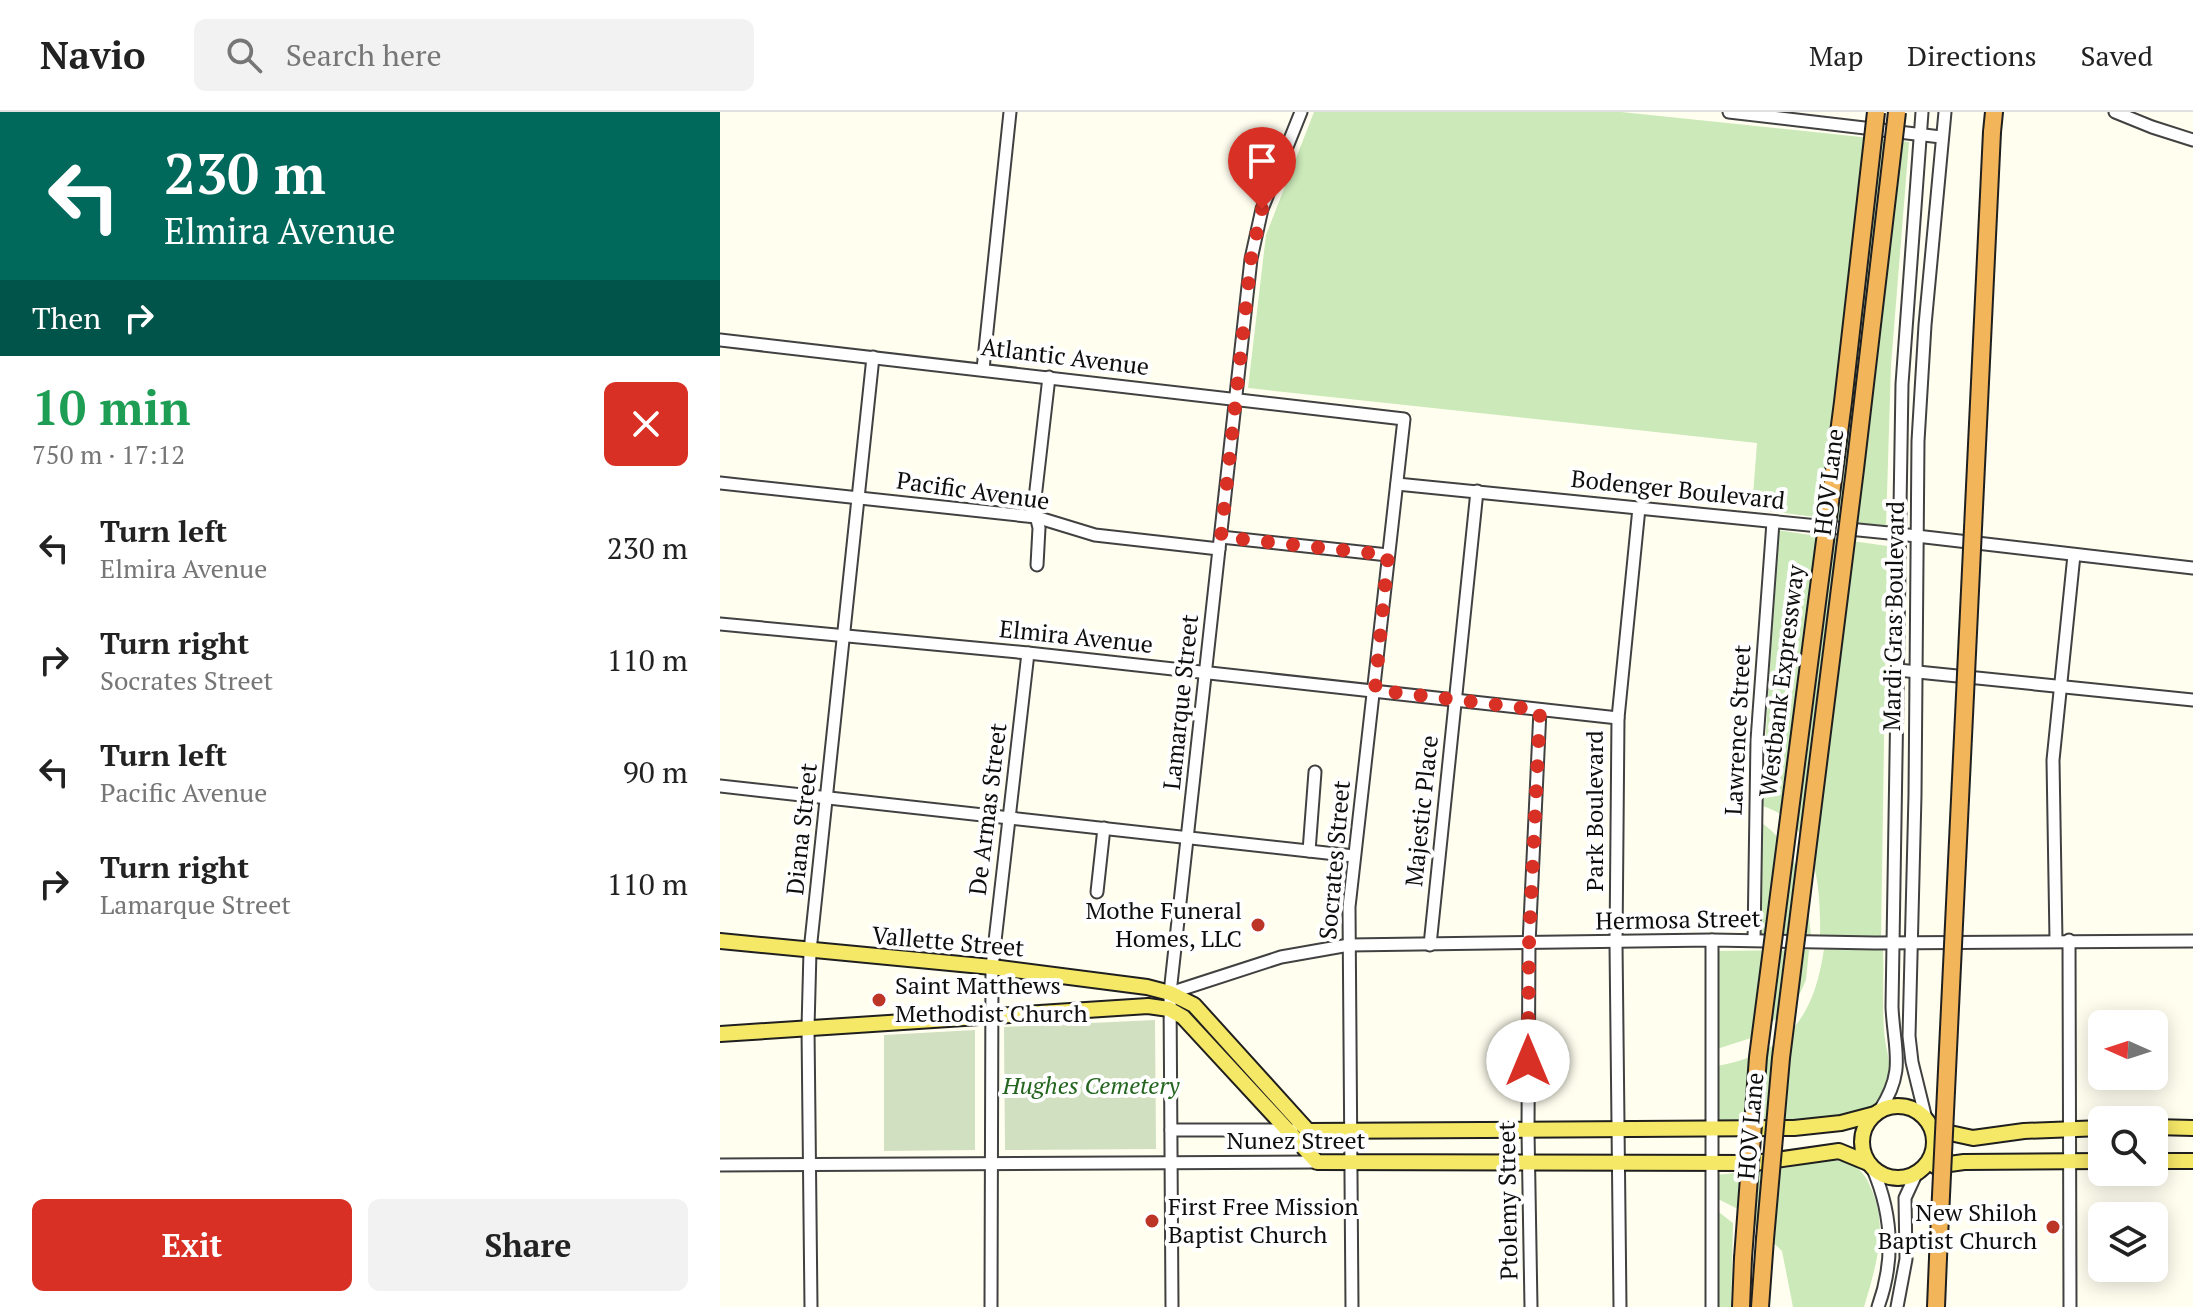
<!DOCTYPE html>
<html lang="en">
<head>
<meta charset="utf-8">
<style>
  :root { --surface:#fff; --page:#f2f2f2; --text:#222; --muted:#767676; --line:#e0e0e0; --accent:#d93025 }
  body { margin:0; font-family:"PT Serif",serif; background:var(--page); color:var(--text); height:100vh; display:flex; flex-direction:column; font-size:30px; white-space:nowrap }
  * { box-sizing:border-box; margin:0 }
  p { font-size:26px; color:var(--muted) }
  .icon { flex:none; width:44px; height:44px; fill:none; stroke:currentColor; stroke-width:2; stroke-linecap:round; stroke-linejoin:round }
  .map { position:relative; flex:1; overflow:hidden }
  .drawer { display:flex; flex-direction:column; background:var(--surface); width:720px }
  .drawer>* { flex:none }
  .hud { background:#00695c; color:#fff; overflow:hidden }
  .needle { width:52px; rotate:273deg }
  .buttons { position:absolute; left:1368px; top:898px; display:grid; gap:16px }
  .buttons a { display:grid; place-items:center; width:80px; height:80px; border-radius:12px; background:var(--surface); box-shadow:0 4px 20px #0003; font-size:40px }
  .pin { position:absolute; display:grid; place-items:center; width:68px; height:68px; color:#fff; margin:-82px -34px; border-radius:50% 50% 50% 0; rotate:-45deg; box-shadow:0 0 8px #0007 }
  .pin .icon { rotate:45deg }
  .me { position:absolute; width:88px; margin:-44px; rotate:0deg; stroke-linejoin:round; filter:drop-shadow(0 0 6px #0008) }
  .turn { display:flex; align-items:center; gap:28px; height:168px; padding:0 32px; font-size:36px }
  .turn .icon { width:104px; height:104px; stroke-width:2.5 }
  .turn b { display:block; font-size:56px; line-height:68px }
  .then { display:flex; align-items:center; height:76px; padding:0 32px; background:#0003; gap:16px; font-size:30px }
  .round { display:grid; place-items:center; flex:none; width:84px; height:84px; border-radius:12px; background:var(--page) }
  .head { display:flex; align-items:center; justify-content:space-between; height:136px; padding:0 32px }
  h1 { font-size:48px; font-weight:600; line-height:60px; color:#1e9e55 }
  .button { display:flex; gap:16px; margin-top:auto; padding:16px 32px }
  .button a { flex:1; height:92px; border-radius:12px; background:var(--accent); color:#fff; font-size:32px; font-weight:600; line-height:92px; text-align:center }
  .button a+a { background:var(--page); color:var(--text) }
  ul { padding:0; list-style:none }
  li { display:flex; align-items:center; gap:24px; height:112px; padding:0 32px }
  li div { flex:1 }
  li b { display:block; font-size:30px }
  li em { font-style:normal }
  header { display:flex; align-items:center; gap:48px; box-sizing:border-box; height:112px; padding:0 40px; background:var(--surface); border-bottom:2px solid var(--line) }
  header strong { font-size:38px }
  nav { display:flex; gap:44px; margin-inline-start:auto; font-size:28px }
  .search { width:560px; height:72px; background:var(--page); display:flex; align-items:center; gap:20px; box-sizing:border-box; padding:0 28px; border-radius:12px; color:var(--muted); font-size:30px }
  main { display:flex; flex:1; min-height:0 }
  .map>svg:first-child { display:block }
</style>
</head>
<body>
<header>
<strong>Navio</strong>
<div class="search"><svg class="icon" aria-label="search" viewBox="0 0 24 24"><circle cx="10" cy="10" r="6"/><path d="M15 15l6 6"/></svg>Search here</div>
<nav><a>Map</a><a>Directions</a><a>Saved</a></nav>
</header>
<main>
<section class="drawer">
<div class="hud">
<div class="turn"><svg class="icon" aria-label="left" viewBox="0 0 24 24"><path d="M17 20v-9H6M10 6l-5 5 5 5"/></svg><div><b>230 m</b>Elmira Avenue</div></div>
<div class="then">Then<svg class="icon" aria-label="right" viewBox="0 0 24 24"><path d="M7 20v-9h11M14 6l5 5-5 5"/></svg></div>
</div>
<div class="head"><div><h1>10 min</h1><p>750 m · 17:12</p></div><a class="round" style="background:#d93025;color:#fff"><svg class="icon" aria-label="close" viewBox="0 0 24 24"><path d="M6 6l12 12M18 6L6 18"/></svg></a></div>
<ul>
<li><svg class="icon" aria-label="left" viewBox="0 0 24 24"><path d="M17 20v-9H6M10 6l-5 5 5 5"/></svg><div><b>Turn left</b><p>Elmira Avenue</p></div><em>230 m</em></li>
<li><svg class="icon" aria-label="right" viewBox="0 0 24 24"><path d="M7 20v-9h11M14 6l5 5-5 5"/></svg><div><b>Turn right</b><p>Socrates Street</p></div><em>110 m</em></li>
<li><svg class="icon" aria-label="left" viewBox="0 0 24 24"><path d="M17 20v-9H6M10 6l-5 5 5 5"/></svg><div><b>Turn left</b><p>Pacific Avenue</p></div><em>90 m</em></li>
<li><svg class="icon" aria-label="right" viewBox="0 0 24 24"><path d="M7 20v-9h11M14 6l5 5-5 5"/></svg><div><b>Turn right</b><p>Lamarque Street</p></div><em>110 m</em></li>
</ul>
<div class="button"><a>Exit</a><a>Share</a></div>
</section>
<div class="map">
<svg width="1473" height="1195" viewBox="0 0 1473 1195">
  <rect width="100%" height="100%" fill="#fffeef"/>
  <g fill="#cbe9b9">
    <path d="M 594,0 L 901,0 L 1189,30 L 1171,253 L 1166,414 L 1032,397 L 1037,331 L 528,276 L 546,123 Z"/>
    <path d="M 1057,418 L 1167,434 L 1161,827 L 1100,826 C 1101,777 1098,710 1042,694 Z"/>
    <path d="M 1042,711 C 1079,738 1087,781 1091,824 L 1034,824 Z"/>
    <path d="M 1104,837 L 1163,838 C 1164,865 1162,892 1164,918 C 1165,939 1175,959 1167,979 C 1150,1019 1033,1011 997,1011 L 997,954 C 1067,941 1094,906 1104,837 Z"/>
    <path d="M 1089,838 L 1086,868 L 1076,890 L 1034,925 L 997,937 L 997,839 Z"/>
    <path d="M 1101,1047 C 1109,1048 1119,1048 1127,1050 C 1137,1054 1145,1062 1149,1072 C 1170,1113 1156,1153 1144,1195 L 1073,1195 L 1062,1139 L 1018,1097 L 996,1086 L 996,1063 L 1071,1055 Z"/>
    <path d="M 996,1098 L 1013,1111 L 1011,1195 L 996,1195 Z"/>
  </g>
  <g fill="#d1e0c0">
    <path d="M 435,908 L 436,1037 L 285,1038 L 284,915 Z"/>
    <path d="M 255,918 L 255,1038 L 164,1039 L 164,923 Z"/>
  </g>
  <g fill="none" stroke-linecap="round" stroke-linejoin="round">
    <defs>
      <g id="minor">
        <path d="M 1009,0 L 1221,25"/>
        <path d="M 1395,0 L 1432,15 L 1473,28"/>
        <path d="M 0,228 L 684,307 L 629,795 L 632,1195"/>
        <path d="M 263,257 L 290,0"/>
        <path d="M 0,371 L 316,405 L 375,423 L 499,437"/>
        <path d="M 677,372 L 1179,422 L 1473,456"/>
        <path d="M 501,425 L 668,443"/>
        <path d="M 317,453 L 319,416 L 314,395 L 329,265"/>
        <path d="M 0,512 L 308,541 L 898,606"/>
        <path d="M 1178,558 L 1473,588"/>
        <path d="M 0,674 L 634,744"/>
        <path d="M 589,739 L 595,660"/>
        <path d="M 377,780 L 384,716"/>
        <path d="M 992,828 L 992,1195"/>
        <path d="M 1034,828 L 1037,628 L 1053,410"/>
        <path d="M 1336,828 L 1333,648 L 1354,443"/>
        <path d="M 1349,828 L 1350,1195"/>
        <path d="M 710,833 L 757,379"/>
        <path d="M 450,881 L 561,845 L 629,833 L 992,828 L 1155,831 L 1473,829"/>
        <path d="M 1160,998 C 1186,958 1174,939 1172,895 L 1182,272 L 1202,0"/>
        <path d="M 1206,1007 L 1192,950 L 1189,924 L 1195,683 L 1198,329 L 1205,213 L 1225,0"/>
        <path d="M 451,1018 L 572,1018"/>
        <path d="M 0,1053 L 597,1050"/>
        <path d="M 1152,1055 C 1172,1100 1175,1148 1158,1195"/>
        <path d="M 91,1195 L 88,916 L 90,839 L 153,245"/>
        <path d="M 271,1195 L 272,855 L 308,541"/>
        <path d="M 452,1195 L 450,881 L 531,147 L 542,97 L 581,0"/>
        <path d="M 811,1195 L 808,1019 L 809,832 L 820,598"/>
        <path d="M 900,1195 L 896,831 L 898,606 L 919,396"/>
        <path d="M 1177,1195 L 1186,1147 L 1185,1086 L 1197,1060"/>
      </g>
      <g id="major">
        <path d="M 0,829 L 272,855 L 427,875 L 450,881 L 474,893 L 588,1019 L 1074,1016 L 1121,1011 L 1155,1002"/>
        <path d="M 0,922 L 428,894 L 449,897 L 463,905 L 597,1050 L 1035,1051 L 1119,1039 L 1148,1051"/>
        <circle cx="1178" cy="1030" r="36"/>
        <path d="M 1434,1015 L 1473,1016"/>
        <path d="M 1216,1018 L 1253,1026 L 1304,1019 L 1382,1016"/>
        <path d="M 1434,1049 L 1473,1049"/>
        <path d="M 1215,1054 L 1244,1050 L 1382,1049"/>
      </g>
      <g id="highway">
        <path d="M 1272,20 L 1274,0"/>
        <path d="M 1021,1195 L 1023,1146"/>
        <path d="M 1040,1195 L 1045,1127"/>
        <path d="M 1216,1195 L 1218,1146"/>
      </g>
    </defs>
    <use href="#minor" stroke="#414141" stroke-width="15"/>
    <use href="#major" stroke="#1f1f1f" stroke-width="18"/>
    <use href="#highway" stroke="#1f1f1f" stroke-width="20"/>
    <use href="#minor" stroke="#fff" stroke-width="11"/>
    <use href="#major" stroke="#f6e867" stroke-width="14"/>
    <use href="#highway" stroke="#f2b559" stroke-width="16"/>
    <defs>
      <g id="highway-bridge">
        <path d="M 1045,1127 L 1061,946 L 1135,357 L 1177,0"/>
        <path d="M 1023,1146 L 1038,945 L 1123,290 L 1156,0"/>
        <path d="M 1218,1146 L 1272,20"/>
      </g>
    </defs>
    <use href="#highway-bridge" stroke="#1f1f1f" stroke-width="20" stroke-linecap="butt"/>
    <use href="#highway-bridge" stroke="#f2b559" stroke-width="16"/>
  </g>
  <g fill="none" stroke-linecap="round" stroke-linejoin="round">
    <path stroke="#d93025" stroke-width="14" stroke-dasharray="0 25.2" d="M 542,97 L 531,147 L 501,425 L 668,443 L 655,578 L 820,598 L 809,832 L 808,949"/>
  </g>
  <g fill="#bc3527" stroke="#fff" stroke-width="3">
    <circle cx="538" cy="813" r="8"/>
    <circle cx="159" cy="888" r="8"/>
    <circle cx="432" cy="1109" r="8"/>
    <circle cx="1333" cy="1115" r="8"/>
  </g>
  <g text-anchor="middle" stroke-width="8" stroke-linejoin="round" paint-order="stroke">
    <g font-size="24" fill="#0e0e0e" stroke="#fff">
      <text transform="translate(345 245) rotate(7)" y="8">Atlantic Avenue</text>
      <text transform="translate(1109 370) rotate(-83)" y="8">HOV Lane</text>
      <text transform="translate(958 378) rotate(6)" y="8">Bodenger Boulevard</text>
      <text transform="translate(253 379) rotate(8)" y="8">Pacific Avenue</text>
      <text transform="translate(1174 504) rotate(-89)" y="8">Mardi Gras Boulevard</text>
      <text transform="translate(356 525) rotate(6)" y="8">Elmira Avenue</text>
      <text transform="translate(1062 569) rotate(-83)" y="8">Westbank Expressway</text>
      <text transform="translate(461 590) rotate(-84)" y="8">Lamarque Street</text>
      <text transform="translate(1018 618) rotate(-87)" y="8">Lawrence Street</text>
      <text transform="translate(268 697) rotate(-83)" y="8">De Armas Street</text>
      <text transform="translate(702 699) rotate(-84)" y="8">Majestic Place</text>
      <text transform="translate(875 699) rotate(-90)" y="8">Park Boulevard</text>
      <text transform="translate(82 717) rotate(-84)" y="8">Diana Street</text>
      <text transform="translate(615 748) rotate(-85)" y="8">Socrates Street</text>
      <text transform="translate(958 808) rotate(-1)" y="8">Hermosa Street</text>
      <text transform="translate(228 830) rotate(5)" y="8">Vallette Street</text>
      <text transform="translate(1031 1014) rotate(-85)" y="8">HOV Lane</text>
      <text x="576" y="1037">Nunez Street</text>
      <text transform="translate(788 1089) rotate(-91)" y="8">Ptolemy Street</text>
    </g>
    <g font-size="24" fill="#0e0e0e" stroke="#fff" text-anchor="end">
      <text x="522" y="807">Mothe Funeral<tspan x="522" dy="28">Homes, LLC</tspan></text>
      <text x="175" y="882" text-anchor="start">Saint Matthews<tspan x="175" dy="28">Methodist Church</tspan></text>
      <text x="448" y="1103" text-anchor="start">First Free Mission<tspan x="448" dy="28">Baptist Church</tspan></text>
      <text x="1317" y="1109">New Shiloh<tspan x="1317" dy="28">Baptist Church</tspan></text>
    </g>
    <g font-size="24" font-style="italic" fill="#24651f" stroke="#fff">
      <text x="371" y="982">Hughes Cemetery</text>
    </g>
  </g>
</svg>
<div class="buttons">
<a><svg class="needle" viewBox="-14 -14 28 28"><path d="M0-13l5 13h-10z" fill="#e53935"/><path d="M0 13l5-13h-10z" fill="#767676"/></svg></a>
<a><svg class="icon" aria-label="search" viewBox="0 0 24 24"><circle cx="10" cy="10" r="6"/><path d="M15 15l6 6"/></svg></a>
<a><svg class="icon" aria-label="layers" viewBox="0 0 24 24"><path d="M12 4l9 5-9 5-9-5zM3 14l9 5 9-5"/></svg></a>
</div>
<div class="pin" style="left:542px;top:97px;background:#d93025"><svg class="icon" aria-label="arrive" viewBox="0 0 24 24"><path d="M6 21V4h12l-3 4 3 4H6"/></svg></div>
<svg class="me" style="left:808px;top:949px" viewBox="-20 -20 40 40"><circle r="19" fill="#fff"/><path d="M0-13L10 11 0 6-10 11z" fill="#d93025"/></svg>
</div>
</main>
</body>
</html>
